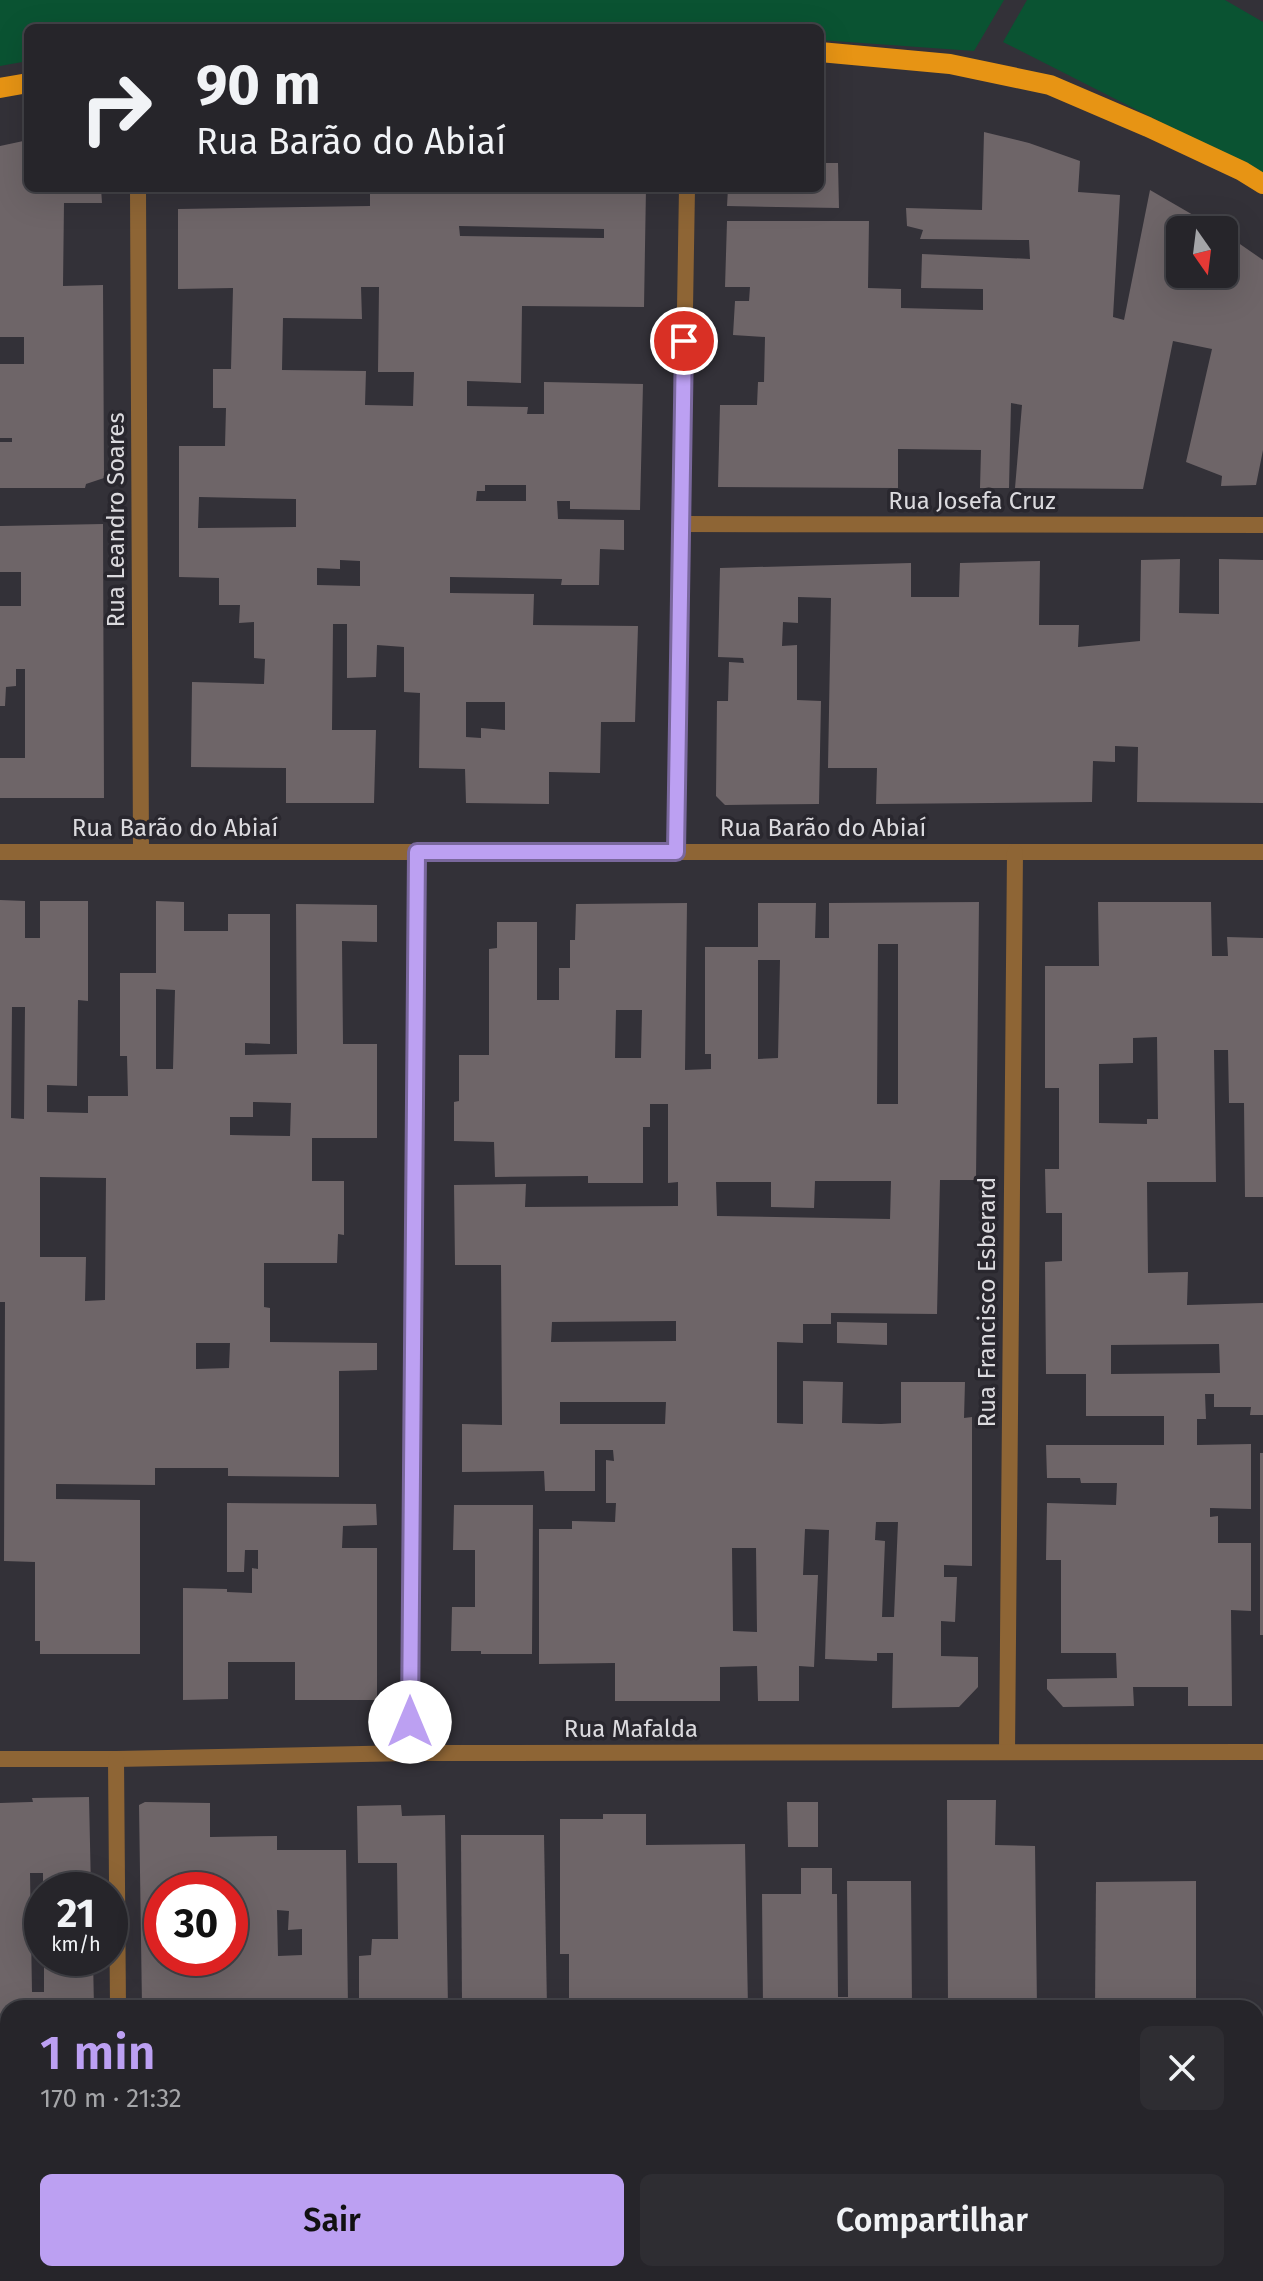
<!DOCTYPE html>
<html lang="pt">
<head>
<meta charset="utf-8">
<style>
  :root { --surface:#26252a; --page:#2e2d32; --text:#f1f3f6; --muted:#a4a5a8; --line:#424247; --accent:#bca0f2 }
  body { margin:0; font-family:"Fira Sans",sans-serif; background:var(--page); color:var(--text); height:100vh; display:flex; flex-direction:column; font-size:30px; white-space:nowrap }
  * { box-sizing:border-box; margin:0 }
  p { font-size:26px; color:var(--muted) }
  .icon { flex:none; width:44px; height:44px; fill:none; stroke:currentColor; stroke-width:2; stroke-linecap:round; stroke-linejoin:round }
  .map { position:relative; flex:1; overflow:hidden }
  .drawer { position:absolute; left:0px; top:2000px; width:1264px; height:282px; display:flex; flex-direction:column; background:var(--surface); border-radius:24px 24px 0 0; box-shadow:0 8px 32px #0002,0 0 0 2px var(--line) }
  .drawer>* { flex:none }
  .banner { position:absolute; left:24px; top:24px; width:800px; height:168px; border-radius:12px; box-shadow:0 8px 32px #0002,0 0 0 2px var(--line); background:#26252a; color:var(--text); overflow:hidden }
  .needle { width:52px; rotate:166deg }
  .buttons { position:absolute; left:1166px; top:216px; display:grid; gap:16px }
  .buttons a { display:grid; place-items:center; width:72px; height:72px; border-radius:12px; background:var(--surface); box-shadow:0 8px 32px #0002,0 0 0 2px var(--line); font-size:40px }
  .speed { position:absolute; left:24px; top:1872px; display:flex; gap:16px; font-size:40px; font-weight:700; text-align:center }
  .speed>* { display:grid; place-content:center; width:104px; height:104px; border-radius:50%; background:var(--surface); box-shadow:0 8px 32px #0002,0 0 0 2px var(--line); line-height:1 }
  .speed small { font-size:20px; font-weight:400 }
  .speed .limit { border:12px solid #d22; background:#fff; color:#111 }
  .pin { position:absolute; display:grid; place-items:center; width:68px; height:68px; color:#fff; margin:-34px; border:4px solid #fff; border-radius:50%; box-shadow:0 2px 8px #0007 }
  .me { position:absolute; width:88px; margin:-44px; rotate:0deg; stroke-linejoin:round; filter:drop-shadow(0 0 6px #0008) }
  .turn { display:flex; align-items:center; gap:28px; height:168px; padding:0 40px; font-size:36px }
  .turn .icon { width:104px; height:104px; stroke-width:2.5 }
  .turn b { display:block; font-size:56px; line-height:68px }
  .round { display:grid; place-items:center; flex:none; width:84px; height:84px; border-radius:12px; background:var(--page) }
  .overview { display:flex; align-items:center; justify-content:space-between; height:136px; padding:0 40px }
  h1 { font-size:48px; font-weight:600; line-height:60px; color:var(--accent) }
  .action { display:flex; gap:16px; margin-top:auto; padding:16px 40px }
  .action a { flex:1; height:92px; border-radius:12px; background:var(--accent); color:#111; font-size:32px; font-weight:600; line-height:92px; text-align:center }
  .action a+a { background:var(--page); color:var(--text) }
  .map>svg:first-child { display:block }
</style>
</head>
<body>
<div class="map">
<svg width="1263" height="2281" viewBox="0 0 1263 2281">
  <rect width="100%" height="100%" fill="#333138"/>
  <g fill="#0a5332">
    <path d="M 0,0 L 1004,0 L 974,51 L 820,40 L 820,28 L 28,28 L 28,61 L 0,66 Z"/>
    <path d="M 1027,0 L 1225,0 L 1263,22 L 1263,174 L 1003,42 Z"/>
  </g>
  <g fill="#6e6568" fill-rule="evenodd">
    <path d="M 984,132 L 1029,143 L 1080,161 L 1078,192 L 1120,195 L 1113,317 L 1124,320 L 1150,190 L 1219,230 L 1180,230 L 1180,274 L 1224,274 L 1224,233 L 1263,260 L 1263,450 L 1256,485 L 1221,486 L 1222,476 L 1186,462 L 1212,349 L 1173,341 L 1143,489 L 1015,488 L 1022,405 L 1011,403 L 1009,488 L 980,488 L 981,450 L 898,449 L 898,488 L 718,487 L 720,405 L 757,405 L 758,382 L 764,382 L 765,337 L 733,335 L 735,301 L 749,301 L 750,287 L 725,287 L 727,221 L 869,221 L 868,288 L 901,289 L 901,308 L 983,310 L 983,289 L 921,288 L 922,254 L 1030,259 L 1029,240 L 920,239 L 923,230 L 907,226 L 906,208 L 982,210 Z"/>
    <path d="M 28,140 L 28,188 L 101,188 L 102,203 L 64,203 L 63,286 L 103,285 L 104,478 L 86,484 L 85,488 L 0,488 L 0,442 L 12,442 L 12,438 L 0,438 L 0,364 L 24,364 L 24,337 L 0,337 L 0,146 Z"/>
    <path d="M 820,163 L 838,163 L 839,208 L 727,206 L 728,188 L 820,188 Z"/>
    <path d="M 370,188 L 646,188 L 644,307 L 522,306 L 521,383 L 467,381 L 467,406 L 528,407 L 527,414 L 544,414 L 544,382 L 643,384 L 640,510 L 570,509 L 570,501 L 557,501 L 558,519 L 624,520 L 624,550 L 600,549 L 599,585 L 561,585 L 562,579 L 450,577 L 450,593 L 534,594 L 533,625 L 638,626 L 635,722 L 601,722 L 600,773 L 549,772 L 549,804 L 466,803 L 465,769 L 419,768 L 420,693 L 404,692 L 404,647 L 377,645 L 376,677 L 347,678 L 347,624 L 333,624 L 332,730 L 376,730 L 374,803 L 286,803 L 286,768 L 191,767 L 192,682 L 264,684 L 265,659 L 254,658 L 254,622 L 239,623 L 240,605 L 219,605 L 219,578 L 179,577 L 179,446 L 225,446 L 226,408 L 213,408 L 213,369 L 231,369 L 233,288 L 178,289 L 178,209 L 370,206 ZM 459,226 L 604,229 L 604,238 L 460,236 ZM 361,287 L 379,287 L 378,372 L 414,372 L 413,406 L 365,405 L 366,371 L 282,370 L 283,318 L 362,319 ZM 485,485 L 526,485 L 526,501 L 476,501 L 477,491 L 485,491 ZM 199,497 L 296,499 L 296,527 L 198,528 ZM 340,560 L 360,561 L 360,586 L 317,585 L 317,568 L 340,569 ZM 466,702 L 505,702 L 505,730 L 481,728 L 481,738 L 466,737 Z"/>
    <path d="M 103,524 L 104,798 L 0,798 L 0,758 L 25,758 L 25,669 L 16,669 L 16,686 L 6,687 L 5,706 L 0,706 L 0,606 L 21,606 L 21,572 L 0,572 L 0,526 Z"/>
    <path d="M 1180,559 L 1179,613 L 1219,614 L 1219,559 L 1263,560 L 1263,803 L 1137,802 L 1138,747 L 1115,746 L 1115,762 L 1093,761 L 1092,802 L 876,804 L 877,768 L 828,768 L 831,598 L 798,597 L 798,623 L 783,622 L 782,646 L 797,645 L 797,700 L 821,701 L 819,804 L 725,805 L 716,796 L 717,701 L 728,701 L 729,662 L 744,663 L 743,658 L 718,657 L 720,568 L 911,563 L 911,597 L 959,597 L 960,563 L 1040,561 L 1039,625 L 1079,625 L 1078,647 L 1140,641 L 1141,560 Z"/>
    <path d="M 0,900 L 25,901 L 25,938 L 40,938 L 40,901 L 88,901 L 88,1001 L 78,1000 L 77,1086 L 47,1085 L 47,1112 L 88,1113 L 88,1096 L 128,1096 L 127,1056 L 120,1056 L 120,973 L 156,973 L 156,901 L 184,902 L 184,931 L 228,931 L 228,914 L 270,914 L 270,1044 L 245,1043 L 245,1055 L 297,1054 L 296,904 L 377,905 L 377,942 L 342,941 L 343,1044 L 377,1044 L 377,1138 L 312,1138 L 312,1181 L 344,1181 L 344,1235 L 338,1234 L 337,1263 L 264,1263 L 264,1307 L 270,1308 L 270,1342 L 377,1343 L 377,1370 L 339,1371 L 339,1477 L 228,1476 L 228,1468 L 155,1468 L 155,1485 L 56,1484 L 56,1499 L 140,1500 L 140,1654 L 40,1654 L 40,1641 L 35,1641 L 35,1562 L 4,1561 L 5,1302 L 0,1302 ZM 156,989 L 175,990 L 173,1069 L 156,1069 ZM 12,1007 L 25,1007 L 24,1119 L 11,1118 ZM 253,1102 L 291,1103 L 290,1136 L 230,1135 L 230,1117 L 253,1117 ZM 40,1177 L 106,1178 L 105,1300 L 85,1301 L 86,1257 L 40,1257 ZM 196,1343 L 230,1343 L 229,1368 L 196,1369 Z"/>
    <path d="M 979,902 L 976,1180 L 940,1180 L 937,1314 L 831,1313 L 831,1324 L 803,1324 L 803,1343 L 777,1342 L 777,1423 L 803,1424 L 803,1381 L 843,1382 L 842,1423 L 881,1424 L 901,1423 L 901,1382 L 965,1382 L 964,1418 L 972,1417 L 972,1566 L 944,1565 L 944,1577 L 957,1577 L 955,1622 L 941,1621 L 941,1656 L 978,1657 L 978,1687 L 959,1707 L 892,1708 L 893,1653 L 877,1653 L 877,1661 L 825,1659 L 829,1530 L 805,1529 L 803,1575 L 818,1575 L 814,1667 L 799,1666 L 799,1701 L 758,1701 L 757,1666 L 720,1667 L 720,1701 L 615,1701 L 615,1663 L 539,1664 L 539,1529 L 572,1529 L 572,1521 L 615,1522 L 616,1503 L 606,1503 L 606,1460 L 614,1461 L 613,1450 L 595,1450 L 595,1491 L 545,1491 L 544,1471 L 462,1472 L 462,1424 L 502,1425 L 501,1265 L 455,1265 L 454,1185 L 526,1184 L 525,1207 L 678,1206 L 678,1182 L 668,1183 L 668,1104 L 650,1104 L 650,1127 L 643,1127 L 643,1183 L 588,1183 L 588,1176 L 495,1177 L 494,1142 L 454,1141 L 454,1102 L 459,1101 L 459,1055 L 489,1055 L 489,949 L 497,948 L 497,922 L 537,922 L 537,1000 L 559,1000 L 559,968 L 570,968 L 570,940 L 575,940 L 576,904 L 687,903 L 685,1070 L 711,1069 L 711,1054 L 705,1054 L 705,947 L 758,947 L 758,903 L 816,903 L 815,938 L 829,938 L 829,903 ZM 878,944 L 898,944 L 898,1104 L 877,1104 ZM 758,960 L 780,960 L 778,1058 L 758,1059 ZM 616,1010 L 642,1010 L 641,1058 L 615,1058 ZM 815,1181 L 891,1181 L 890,1219 L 717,1216 L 716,1182 L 771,1182 L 771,1207 L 814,1208 ZM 676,1321 L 676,1341 L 551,1342 L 552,1322 ZM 560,1402 L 666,1402 L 665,1424 L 560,1424 ZM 876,1522 L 898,1522 L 894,1617 L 882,1617 L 885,1541 L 875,1540 ZM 732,1548 L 756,1548 L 757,1632 L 733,1631 Z"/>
    <path d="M 1098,902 L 1211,902 L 1212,956 L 1228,956 L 1227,937 L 1263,938 L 1263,1197 L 1245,1197 L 1244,1103 L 1229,1103 L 1228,1050 L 1214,1050 L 1216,1182 L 1147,1182 L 1148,1273 L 1188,1272 L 1187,1305 L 1263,1303 L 1263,1415 L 1250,1415 L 1251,1407 L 1214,1407 L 1214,1394 L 1205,1394 L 1206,1419 L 1197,1419 L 1197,1445 L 1251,1444 L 1251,1509 L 1210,1508 L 1210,1517 L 1218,1516 L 1218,1543 L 1251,1543 L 1251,1611 L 1231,1610 L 1232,1706 L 1188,1706 L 1188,1687 L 1133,1687 L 1134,1706 L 1063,1707 L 1047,1689 L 1047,1679 L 1117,1678 L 1116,1653 L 1061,1653 L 1061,1560 L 1046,1560 L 1047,1503 L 1116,1505 L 1117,1483 L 1081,1483 L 1080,1478 L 1047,1478 L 1046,1445 L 1164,1445 L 1164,1416 L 1086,1416 L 1086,1374 L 1046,1374 L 1045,1262 L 1062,1261 L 1062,1213 L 1046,1213 L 1045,1169 L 1059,1169 L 1059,1088 L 1045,1088 L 1045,966 L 1099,966 ZM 1157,1037 L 1158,1119 L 1147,1119 L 1147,1124 L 1099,1123 L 1099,1064 L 1133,1063 L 1133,1038 ZM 1219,1344 L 1220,1373 L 1111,1374 L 1111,1345 Z"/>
    <path d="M 837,1322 L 887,1323 L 887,1345 L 837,1343 Z"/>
    <rect x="1260" y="1453" width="3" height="182"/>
    <path d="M 227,1503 L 376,1504 L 377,1525 L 343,1526 L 342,1548 L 377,1548 L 377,1700 L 295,1700 L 295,1662 L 228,1662 L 228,1699 L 183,1700 L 183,1588 L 227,1589 L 227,1592 L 252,1593 L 252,1568 L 258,1569 L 258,1550 L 245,1550 L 244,1572 L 227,1572 Z"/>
    <path d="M 454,1505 L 533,1505 L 532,1654 L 481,1654 L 481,1651 L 451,1651 L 452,1607 L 475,1607 L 475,1550 L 453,1550 Z"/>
    <path d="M 89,1797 L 91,1890 L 43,1890 L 43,1873 L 30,1873 L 32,1992 L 44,1992 L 44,1958 L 93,1958 L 94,2008 L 8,2008 L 8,2014 L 0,2015 L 0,1803 L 30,1802 L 33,1802 L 32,1798 Z"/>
    <path d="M 947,1800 L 996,1800 L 995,1845 L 1035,1846 L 1037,2008 L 948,2008 Z"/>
    <path d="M 145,1802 L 210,1803 L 210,1837 L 277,1836 L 277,1850 L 346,1850 L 348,2008 L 142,2007 L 139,1805 ZM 162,1890 L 230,1890 L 231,1961 L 162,1958 ZM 277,1910 L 289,1911 L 288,1930 L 302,1929 L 302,1955 L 278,1956 Z"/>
    <path d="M 787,1802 L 818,1802 L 818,1847 L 788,1847 Z"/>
    <path d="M 401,1805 L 402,1816 L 445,1815 L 448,2008 L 373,2008 L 373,2003 L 359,2004 L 359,1956 L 371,1955 L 372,1939 L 398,1939 L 397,1863 L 358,1863 L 357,1806 Z"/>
    <path d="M 603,1814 L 646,1814 L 646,1845 L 745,1844 L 748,2008 L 569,2008 L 569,1954 L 560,1954 L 560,1819 L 603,1819 Z"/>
    <path d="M 461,1835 L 544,1835 L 547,2008 L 462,2008 Z"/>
    <path d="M 801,1868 L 832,1868 L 832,1894 L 837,1894 L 838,1997 L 848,1997 L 847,1881 L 911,1881 L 912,2008 L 763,2008 L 762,1894 L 801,1894 Z"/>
    <path d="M 1196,1881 L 1196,2008 L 1095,2008 L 1096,1882 Z"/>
    <path d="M 0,2025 L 8,2025 L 8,2119 L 0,2120 Z"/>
    <rect x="0" y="2134" width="8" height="108"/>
    <rect x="138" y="2274" width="315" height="7"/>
    <rect x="464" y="2274" width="487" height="7"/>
    <rect x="970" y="2274" width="80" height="7"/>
    <path d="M 1095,2274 L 1196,2274 L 1196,2281 L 1094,2281 Z"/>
  </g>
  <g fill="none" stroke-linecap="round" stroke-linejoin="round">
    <g stroke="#8e6535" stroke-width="16">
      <path d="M 138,188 L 141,851"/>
      <path d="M 682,524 L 1263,525"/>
      <path d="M 0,852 L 1263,852"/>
      <path d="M 676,852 L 687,188"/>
      <path d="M 1007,1752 L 1015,852"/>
      <path d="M 410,1753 L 417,852"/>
      <path d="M 0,1759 L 116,1759 L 410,1753 L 1263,1752"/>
      <path d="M 116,1759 L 118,2008"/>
      <path d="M 104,2281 L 112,2274"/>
    </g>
    <g stroke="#e79414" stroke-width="20">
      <path d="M 820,52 L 950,64 L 1050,85 L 1148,127 L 1242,171 L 1263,184"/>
      <path d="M 0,88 L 28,83"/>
    </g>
  </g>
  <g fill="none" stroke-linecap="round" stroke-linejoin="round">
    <defs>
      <path id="route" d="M 410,1722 L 417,852 L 676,852 L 684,341"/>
    </defs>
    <use href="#route" stroke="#7a689d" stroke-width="20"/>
    <use href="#route" stroke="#bca0f2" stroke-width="14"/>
  </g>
  <g text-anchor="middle" stroke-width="7" stroke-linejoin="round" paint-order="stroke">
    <g font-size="24" fill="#dbdade" stroke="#29272e">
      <text x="972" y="509">Rua Josefa Cruz</text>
      <text transform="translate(116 520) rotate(-90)" y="8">Rua Leandro Soares</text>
      <text x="175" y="836">Rua Barão do Abiaí</text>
      <text x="823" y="836">Rua Barão do Abiaí</text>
      <text transform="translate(987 1302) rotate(-90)" y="8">Rua Francisco Esberard</text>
      <text x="631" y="1737">Rua Mafalda</text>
    </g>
  </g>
</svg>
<div class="buttons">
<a><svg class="needle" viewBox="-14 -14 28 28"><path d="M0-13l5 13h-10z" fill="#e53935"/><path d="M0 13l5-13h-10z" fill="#a4a5a8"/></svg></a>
</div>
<div class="speed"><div>21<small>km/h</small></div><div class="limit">30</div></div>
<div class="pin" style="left:684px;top:341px;background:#d93025"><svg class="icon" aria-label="arrive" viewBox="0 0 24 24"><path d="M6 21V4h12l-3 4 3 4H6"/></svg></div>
<svg class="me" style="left:410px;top:1722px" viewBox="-20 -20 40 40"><circle r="19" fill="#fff"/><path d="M0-13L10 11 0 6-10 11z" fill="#bca0f2"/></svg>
<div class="banner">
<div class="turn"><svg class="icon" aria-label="right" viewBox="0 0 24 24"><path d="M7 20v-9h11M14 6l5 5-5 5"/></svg><div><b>90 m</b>Rua Barão do Abiaí</div></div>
</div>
<section class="drawer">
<div class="overview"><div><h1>1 min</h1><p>170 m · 21:32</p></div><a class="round"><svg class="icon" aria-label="close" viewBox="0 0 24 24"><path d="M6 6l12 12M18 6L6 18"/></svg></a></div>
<div class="action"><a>Sair</a><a>Compartilhar</a></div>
</section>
</div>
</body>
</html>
